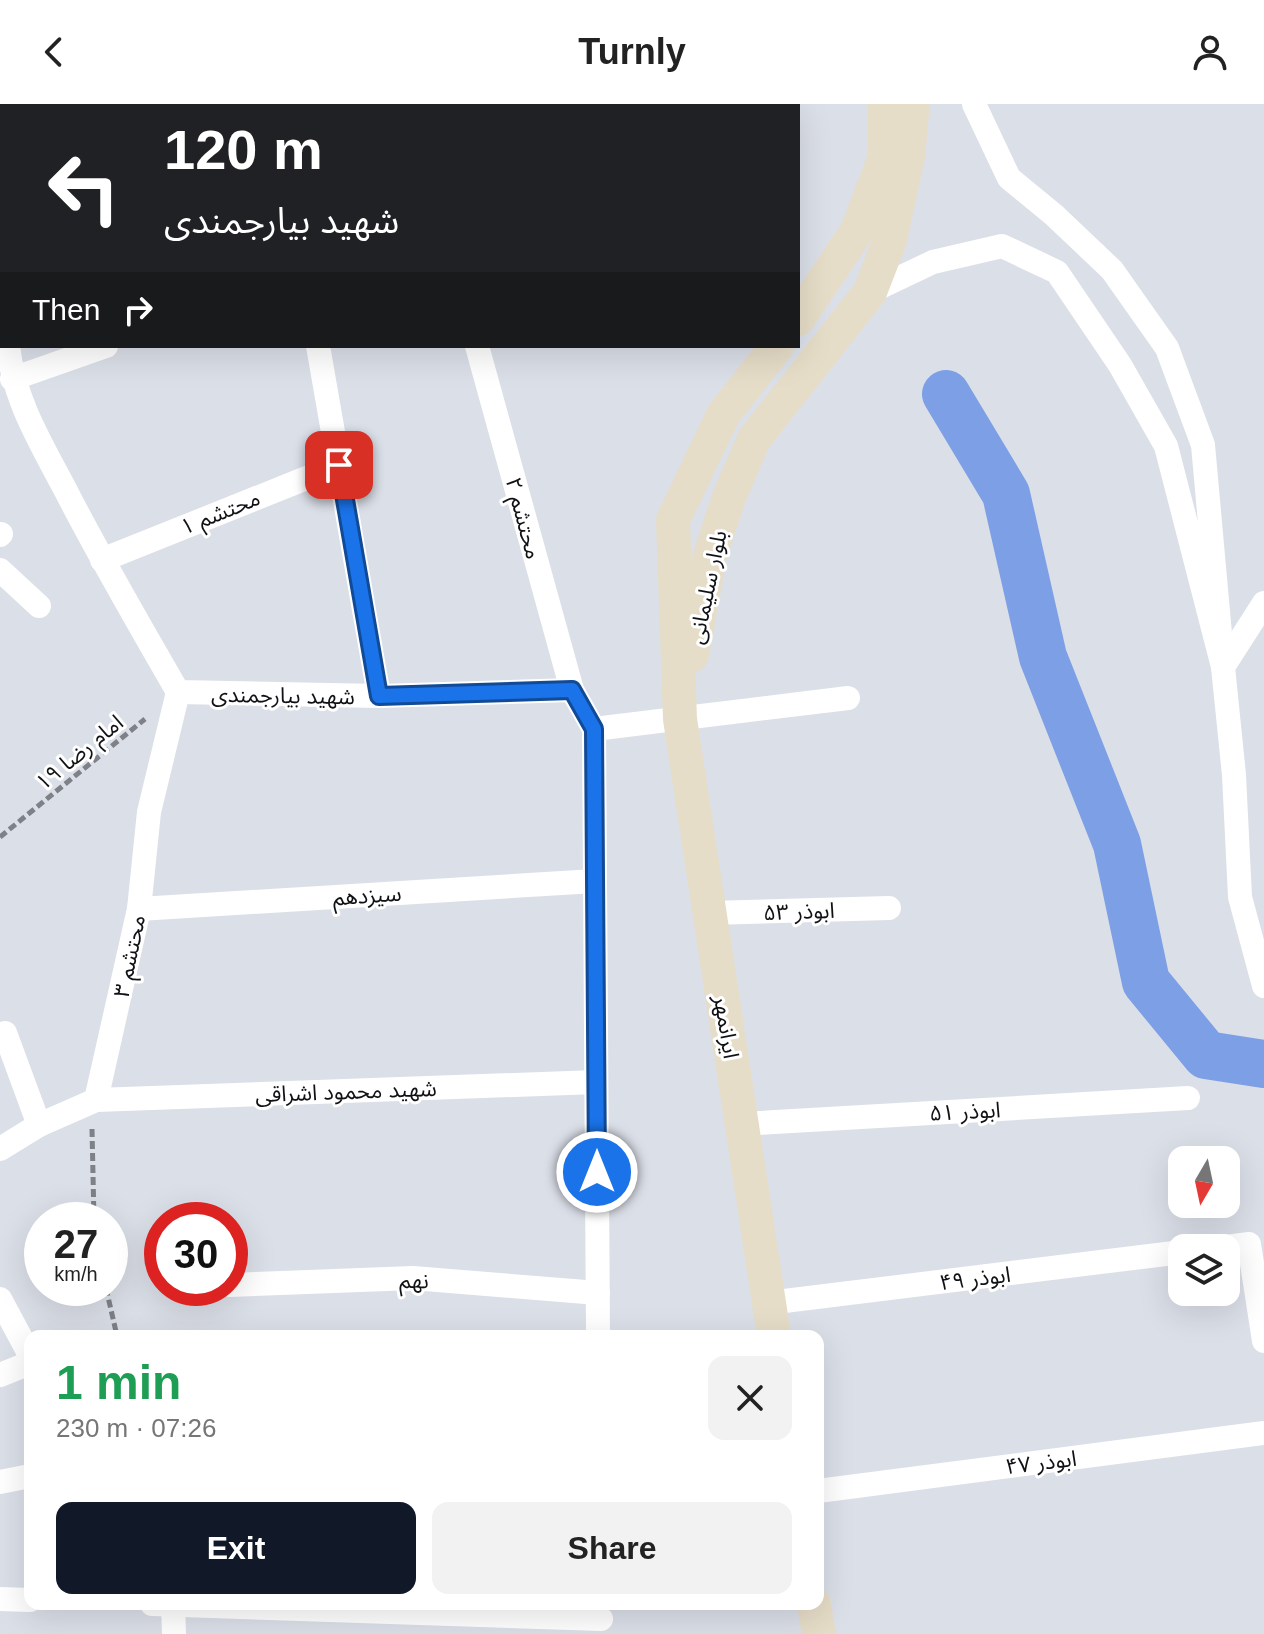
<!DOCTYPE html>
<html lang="en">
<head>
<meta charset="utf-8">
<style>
  :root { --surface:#fff; --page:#f2f2f2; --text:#222; --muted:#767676; --accent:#111827 }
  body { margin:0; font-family:Helvetica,"Noto Sans Arabic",sans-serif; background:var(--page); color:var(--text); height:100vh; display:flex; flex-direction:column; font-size:30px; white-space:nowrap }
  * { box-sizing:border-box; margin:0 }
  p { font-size:26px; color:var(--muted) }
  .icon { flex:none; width:44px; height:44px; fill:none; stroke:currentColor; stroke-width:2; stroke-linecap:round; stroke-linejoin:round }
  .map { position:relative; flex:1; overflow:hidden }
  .sheet { position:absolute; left:24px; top:1226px; width:800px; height:280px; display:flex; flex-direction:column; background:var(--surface); border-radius:16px; box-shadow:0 8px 32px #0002 }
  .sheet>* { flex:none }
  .top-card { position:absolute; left:0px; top:0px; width:800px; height:244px; box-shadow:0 8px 32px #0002; background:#202124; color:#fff; overflow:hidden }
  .needle { width:52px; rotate:189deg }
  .fabs { position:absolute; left:1168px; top:1042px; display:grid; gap:16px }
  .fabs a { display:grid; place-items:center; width:72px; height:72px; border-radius:16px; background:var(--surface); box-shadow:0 8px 32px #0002; font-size:40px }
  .speed { position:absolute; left:24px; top:1098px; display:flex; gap:16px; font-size:40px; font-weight:700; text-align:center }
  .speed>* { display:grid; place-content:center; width:104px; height:104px; border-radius:50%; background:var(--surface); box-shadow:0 8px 32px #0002; line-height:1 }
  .speed small { font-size:20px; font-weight:400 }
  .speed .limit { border:12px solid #d22; background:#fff; color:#111 }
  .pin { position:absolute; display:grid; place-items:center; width:68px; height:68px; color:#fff; margin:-34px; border-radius:16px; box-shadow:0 4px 12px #0006 }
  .me { position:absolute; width:88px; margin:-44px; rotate:0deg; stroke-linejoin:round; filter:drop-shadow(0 0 6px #0008) }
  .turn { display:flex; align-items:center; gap:28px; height:168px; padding:0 32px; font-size:36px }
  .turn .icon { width:104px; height:104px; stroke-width:2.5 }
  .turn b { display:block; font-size:56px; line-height:68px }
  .then { display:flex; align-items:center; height:76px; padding:0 32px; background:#0003; gap:16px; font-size:30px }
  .round { display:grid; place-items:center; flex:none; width:84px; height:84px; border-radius:16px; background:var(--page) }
  .head { display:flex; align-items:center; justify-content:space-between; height:136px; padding:0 32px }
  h1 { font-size:48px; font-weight:600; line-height:60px; color:#1e9e55 }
  .action { display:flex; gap:16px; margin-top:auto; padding:16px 32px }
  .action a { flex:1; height:92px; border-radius:16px; background:var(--accent); color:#fff; font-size:32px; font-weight:600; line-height:92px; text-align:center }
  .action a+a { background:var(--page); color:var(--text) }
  header { display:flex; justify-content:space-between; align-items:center; height:104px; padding:0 32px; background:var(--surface); font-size:36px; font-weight:600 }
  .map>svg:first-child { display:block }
</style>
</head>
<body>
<header><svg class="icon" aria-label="back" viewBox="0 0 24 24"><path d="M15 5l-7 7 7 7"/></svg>Turnly<svg class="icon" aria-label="person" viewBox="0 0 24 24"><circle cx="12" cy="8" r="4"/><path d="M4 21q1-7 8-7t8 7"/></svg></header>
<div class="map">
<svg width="1264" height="1530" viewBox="0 0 1264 1530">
  <rect width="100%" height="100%" fill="#dbdfe8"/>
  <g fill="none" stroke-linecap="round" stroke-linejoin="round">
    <g stroke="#7d9fe5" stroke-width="48">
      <path d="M 757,0 L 758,2"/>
      <path d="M 946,290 L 1006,390 L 1043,553 L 1117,740 L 1146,878 L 1206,951 L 1264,960"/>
    </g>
    <g stroke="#7e8187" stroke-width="5" stroke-dasharray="8 4" stroke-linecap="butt">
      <path d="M 0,733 L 145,615"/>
      <path d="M 92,1025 L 94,1116"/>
      <path d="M 106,1184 L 117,1232"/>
    </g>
    <g stroke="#fff" stroke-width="24">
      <path d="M 288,0 L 288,2"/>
      <path d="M 415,0 L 415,2"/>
      <path d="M 0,129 L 2,128"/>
      <path d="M 0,179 L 2,196"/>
      <path d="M 870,188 L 933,158 L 1002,142 L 1057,168 L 1120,261 L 1166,342 L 1223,563 L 1203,341 L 1167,244 L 1112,166 L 1054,111 L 1009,74 L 974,0"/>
      <path d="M 8,242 C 14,297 42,341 67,389 C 102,457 140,522 178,588 L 379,592 L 572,586 L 594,625 L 598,1232"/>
      <path d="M 318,242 L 379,592"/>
      <path d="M 477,242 L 572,586"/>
      <path d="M 12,275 L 106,242"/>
      <path d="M 0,431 L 1,430"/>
      <path d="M 102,456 L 339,361"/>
      <path d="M 0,466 L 39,502"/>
      <path d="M 1264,499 L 1223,563 L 1234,671 L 1240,793 L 1264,882"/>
      <path d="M 594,625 L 848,594"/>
      <path d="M 139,805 L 595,777"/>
      <path d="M 710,809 L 889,804"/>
      <path d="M 5,929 L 39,1021"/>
      <path d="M 96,996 L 139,805 L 149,708 L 178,588"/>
      <path d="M 742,1020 L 1188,994"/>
      <path d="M 0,1045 L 39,1021 L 96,996 L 596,978"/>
      <path d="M 1218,1144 L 1249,1140 L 1264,1237"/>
      <path d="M 230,1181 L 413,1174 L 598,1189"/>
      <path d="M 0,1195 L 30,1251"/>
      <path d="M 768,1199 L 1182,1148"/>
      <path d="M 0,1271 L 30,1259"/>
      <path d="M 0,1378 L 30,1372"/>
      <path d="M 818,1387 L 1264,1329"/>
      <path d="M 0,1495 L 30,1496"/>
      <path d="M 152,1500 L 601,1515"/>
      <path d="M 173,1500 L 174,1530"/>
    </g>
    <g stroke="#e6ddc8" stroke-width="34">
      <path d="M 798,215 L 857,127 L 885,53 L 885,0"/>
      <path d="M 692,551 L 710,451 L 729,393 L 754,335 L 870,188 L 890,136 L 908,52 L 913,0"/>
      <path d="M 774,1232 L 680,615 L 673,416 L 723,311 L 777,242"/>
      <path d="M 814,1500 L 819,1530"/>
    </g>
  </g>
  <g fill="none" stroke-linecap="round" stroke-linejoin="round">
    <defs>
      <path id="route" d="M 339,361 L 379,592 L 572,586 L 594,625 L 597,1068"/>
    </defs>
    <use href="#route" stroke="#114b97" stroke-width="20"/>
    <use href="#route" stroke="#1a73e8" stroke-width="14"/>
  </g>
  <g text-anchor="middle" stroke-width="6" stroke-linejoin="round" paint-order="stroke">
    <g font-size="22" fill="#101114" stroke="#fff">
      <text transform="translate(220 408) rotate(-22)" y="8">محتشم ۱</text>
      <text transform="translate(524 414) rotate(75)" y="8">۲ محتشم</text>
      <text transform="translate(707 483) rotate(-78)" y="8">بلوار سلیمانی</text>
      <text transform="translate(283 591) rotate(1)" y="8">شهید بیارجمندی</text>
      <text transform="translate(79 648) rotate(-39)" y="8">امام رضا ۱۹</text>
      <text transform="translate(367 791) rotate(-4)" y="8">سیزدهم</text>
      <text transform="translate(799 807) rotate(-2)" y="8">۵۳ ابوذر</text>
      <text transform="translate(129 852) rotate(-78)" y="8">محتشم ۳</text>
      <text transform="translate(727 923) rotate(81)" y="8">ایرانمهر</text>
      <text transform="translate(346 987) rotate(-2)" y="8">شهید محمود اشراقی</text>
      <text transform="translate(965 1007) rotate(-3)" y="8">ابوذر ۵۱</text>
      <text transform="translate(975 1174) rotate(-7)" y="8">ابوذر ۴۹</text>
      <text transform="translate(414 1176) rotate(1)" y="8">نهم</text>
      <text transform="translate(1041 1358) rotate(-7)" y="8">ابوذر ۴۷</text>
    </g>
  </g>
</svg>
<div class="fabs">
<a><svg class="needle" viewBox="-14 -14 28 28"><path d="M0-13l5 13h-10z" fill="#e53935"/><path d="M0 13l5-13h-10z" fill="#767676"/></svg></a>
<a><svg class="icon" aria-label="layers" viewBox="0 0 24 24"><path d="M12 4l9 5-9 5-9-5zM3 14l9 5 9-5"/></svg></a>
</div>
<div class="speed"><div>27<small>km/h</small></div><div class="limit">30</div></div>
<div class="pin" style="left:339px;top:361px;background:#d93025"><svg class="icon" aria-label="arrive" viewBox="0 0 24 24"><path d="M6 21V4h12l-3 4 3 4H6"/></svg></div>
<svg class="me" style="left:597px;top:1068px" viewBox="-20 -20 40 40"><circle r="17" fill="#1a73e8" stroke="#fff" stroke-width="3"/><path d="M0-11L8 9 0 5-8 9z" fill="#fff"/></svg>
<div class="top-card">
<div class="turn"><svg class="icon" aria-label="left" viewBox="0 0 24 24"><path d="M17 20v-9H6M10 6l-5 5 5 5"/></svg><div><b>120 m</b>شهید بیارجمندی</div></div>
<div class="then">Then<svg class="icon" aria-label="right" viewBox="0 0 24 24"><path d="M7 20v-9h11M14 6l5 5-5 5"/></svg></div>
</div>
<section class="sheet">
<div class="head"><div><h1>1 min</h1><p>230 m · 07:26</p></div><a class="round"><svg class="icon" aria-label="close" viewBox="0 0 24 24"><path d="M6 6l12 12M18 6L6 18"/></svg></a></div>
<div class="action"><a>Exit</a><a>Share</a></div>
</section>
</div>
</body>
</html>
